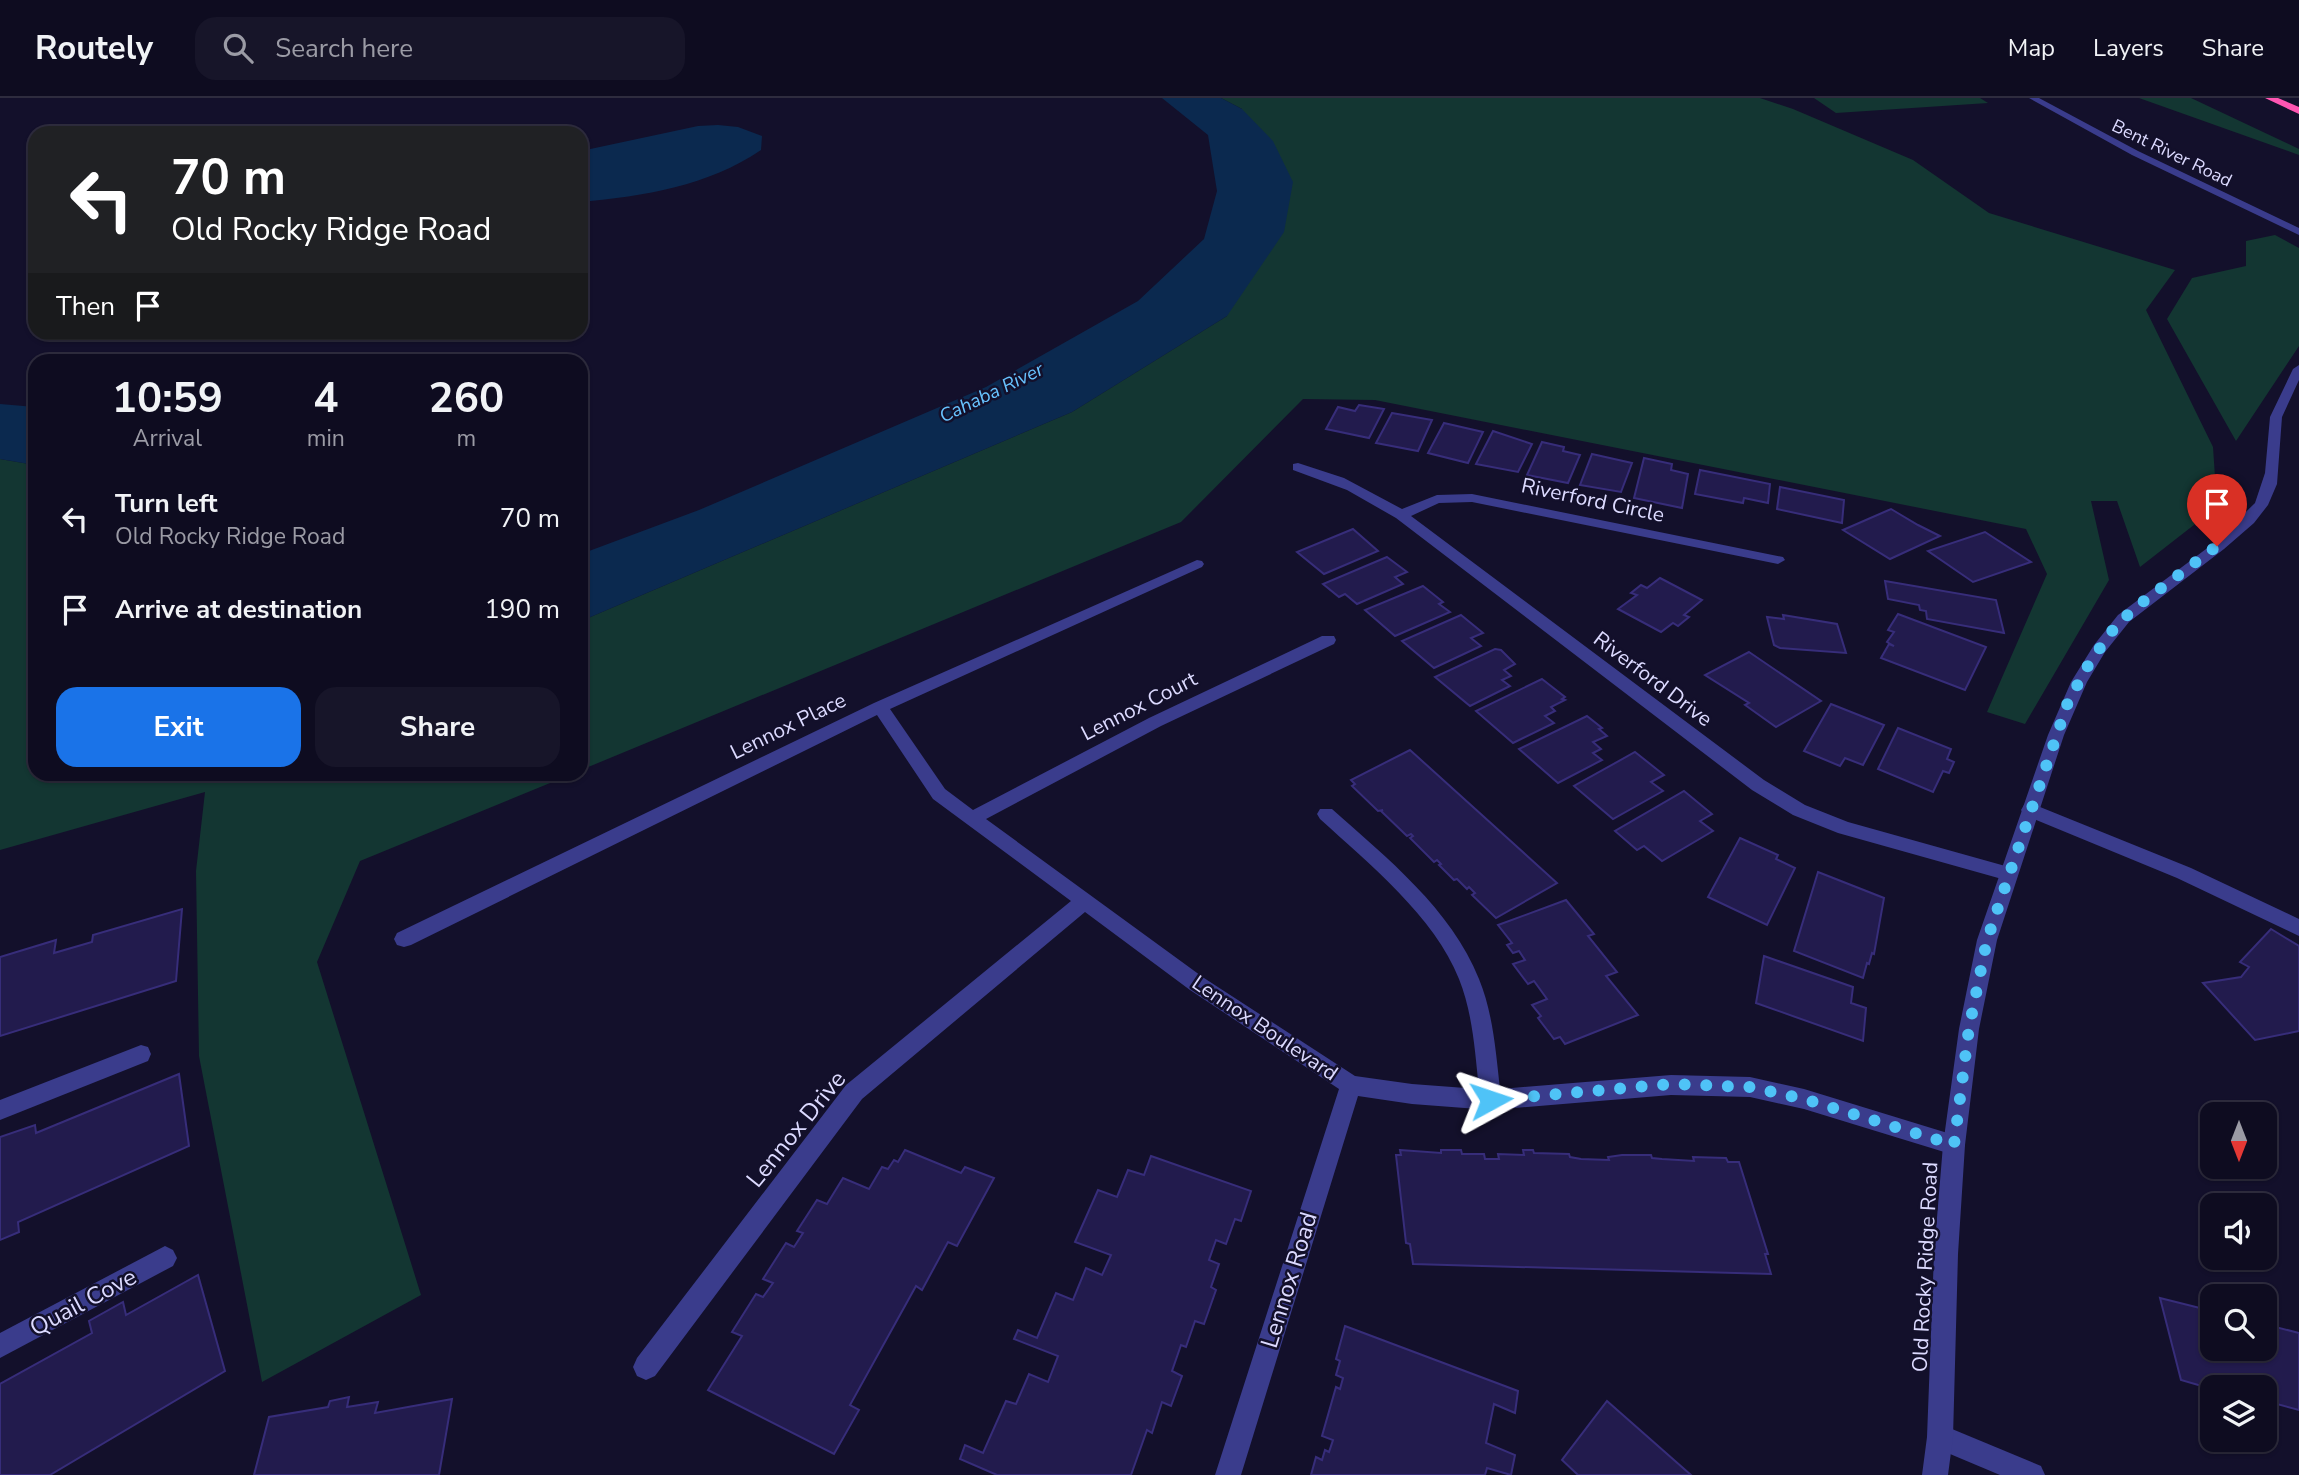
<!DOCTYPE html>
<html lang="en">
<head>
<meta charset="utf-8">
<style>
  :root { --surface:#0e0c20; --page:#171529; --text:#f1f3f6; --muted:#9b9ba5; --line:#2e2c3e; --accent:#1a73e8 }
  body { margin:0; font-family:"Nunito Sans",sans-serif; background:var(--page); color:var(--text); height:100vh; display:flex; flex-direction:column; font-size:26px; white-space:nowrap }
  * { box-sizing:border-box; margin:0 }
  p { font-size:23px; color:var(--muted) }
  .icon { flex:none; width:38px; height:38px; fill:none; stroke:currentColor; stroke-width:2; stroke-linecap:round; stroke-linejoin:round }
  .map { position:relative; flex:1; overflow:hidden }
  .sheet { position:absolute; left:28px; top:256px; width:560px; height:427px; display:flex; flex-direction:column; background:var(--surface); border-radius:21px; box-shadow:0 2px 5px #0004,0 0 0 2px var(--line) }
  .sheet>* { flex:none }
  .banner { position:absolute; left:28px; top:28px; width:560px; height:214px; border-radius:21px; box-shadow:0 2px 5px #0004,0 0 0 2px var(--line); background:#202124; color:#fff; overflow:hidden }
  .needle { width:46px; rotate:180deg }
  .controls { position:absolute; left:2200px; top:1004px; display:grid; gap:14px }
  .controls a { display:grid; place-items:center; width:77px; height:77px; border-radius:14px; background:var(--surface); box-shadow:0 2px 5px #0004,0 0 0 2px var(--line); font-size:35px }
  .pin { position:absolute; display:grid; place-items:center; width:60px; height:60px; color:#fff; margin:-72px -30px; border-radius:50% 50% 50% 0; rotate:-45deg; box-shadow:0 0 7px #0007 }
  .pin .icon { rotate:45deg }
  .me { position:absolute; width:77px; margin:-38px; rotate:85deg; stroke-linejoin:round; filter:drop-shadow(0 0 5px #0008) }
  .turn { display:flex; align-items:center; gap:24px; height:147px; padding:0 28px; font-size:32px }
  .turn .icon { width:91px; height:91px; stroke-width:2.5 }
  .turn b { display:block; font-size:49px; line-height:60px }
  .then { display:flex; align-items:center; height:66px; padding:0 28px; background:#0003; gap:14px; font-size:26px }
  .eta { display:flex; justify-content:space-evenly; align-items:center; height:119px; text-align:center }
  .eta b { font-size:42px; font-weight:700; line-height:49px }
  .cta { display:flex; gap:14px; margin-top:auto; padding:14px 28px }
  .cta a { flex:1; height:80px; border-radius:21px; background:var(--accent); color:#fff; font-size:28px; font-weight:700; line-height:80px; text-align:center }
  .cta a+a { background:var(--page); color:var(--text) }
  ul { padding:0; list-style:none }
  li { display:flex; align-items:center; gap:21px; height:91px; padding:0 28px }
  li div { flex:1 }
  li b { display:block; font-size:26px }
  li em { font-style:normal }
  header { display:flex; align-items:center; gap:42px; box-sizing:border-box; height:98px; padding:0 35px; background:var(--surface); border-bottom:2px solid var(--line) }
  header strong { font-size:33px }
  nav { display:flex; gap:38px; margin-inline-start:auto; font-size:24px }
  .search { width:490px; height:63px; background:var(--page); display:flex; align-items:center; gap:18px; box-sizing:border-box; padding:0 24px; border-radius:21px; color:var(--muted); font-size:26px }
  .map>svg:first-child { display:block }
</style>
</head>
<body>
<header>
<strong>Routely</strong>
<div class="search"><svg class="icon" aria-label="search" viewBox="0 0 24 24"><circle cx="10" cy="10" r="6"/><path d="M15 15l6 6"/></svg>Search here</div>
<nav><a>Map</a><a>Layers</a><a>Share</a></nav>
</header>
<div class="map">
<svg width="2299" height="1377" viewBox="0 0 2299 1377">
  <rect width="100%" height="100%" fill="#13102b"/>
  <g fill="#133632">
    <path d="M 1221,0 L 1760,0 L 1793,11 L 1913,62 L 1989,115 L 2175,172 L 2146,212 L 2213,349 L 2217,409 L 2140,469 L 2117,403 L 2091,403 L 2109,482 L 2025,626 L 1987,614 L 2047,476 L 2026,431 L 1375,302 L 1303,301 L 1181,424 L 581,672 L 581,523 L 1072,314 L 1227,218 L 1242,11 Z"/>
    <path d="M 1814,0 L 1980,0 L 1988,5 L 1836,15 Z"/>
    <path d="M 2139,0 L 2191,0 L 2299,51 L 2299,57 Z"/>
    <path d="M 2275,137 L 2299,150 L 2299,248 L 2236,343 L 2167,221 L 2192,180 L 2246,168 L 2246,143 Z"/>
    <path d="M 0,361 L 35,367 L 35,676 L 572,676 L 360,763 L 317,864 L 421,1197 L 262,1284 L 199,958 L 196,773 L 205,694 L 0,752 Z"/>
  </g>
  <g fill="#0b294f">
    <path d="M 1162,0 L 1221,0 L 1242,11 L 1273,43 L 1293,84 L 1284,134 L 1227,218 L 1072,314 L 581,523 L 581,456 L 699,412 L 986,289 L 1138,203 L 1204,141 L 1217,93 L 1208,37 Z"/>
    <path d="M 718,27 L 738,29 L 762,38 L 761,52 C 708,88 644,98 581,104 L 581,53 L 698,28 Z"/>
    <path d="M 0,306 L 35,309 L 35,367 L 0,361 Z"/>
  </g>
  <g fill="#221b4d" stroke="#372d7a" stroke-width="2">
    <path d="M 1359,307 L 1384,311 L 1369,340 L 1326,331 L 1338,309 L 1355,313 Z"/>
    <path d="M 1392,315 L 1432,322 L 1418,353 L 1376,345 Z"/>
    <path d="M 1444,325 L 1483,334 L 1468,365 L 1428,355 Z"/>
    <path d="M 1493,333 L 1532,346 L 1518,374 L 1476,366 Z"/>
    <path d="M 1542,344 L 1564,349 L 1563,353 L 1580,357 L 1568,385 L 1527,377 Z"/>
    <path d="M 1592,356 L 1632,365 L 1621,394 L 1580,387 Z"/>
    <path d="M 1644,360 L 1672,366 L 1671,372 L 1688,376 L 1682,410 L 1634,400 Z"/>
    <path d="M 1700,372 L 1770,386 L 1768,405 L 1744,400 L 1743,405 L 1695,396 Z"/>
    <path d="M 1780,389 L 1844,402 L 1842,425 L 1777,411 Z"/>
    <path d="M 1891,411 L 1918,427 L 1940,438 L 1890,461 L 1843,432 Z"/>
    <path d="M 1353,431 L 1378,453 L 1324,476 L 1297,454 Z"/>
    <path d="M 1985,434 L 2031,464 L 1973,484 L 1928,453 Z"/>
    <path d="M 1387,459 L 1407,474 L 1395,479 L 1403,486 L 1357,506 L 1345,496 L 1339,499 L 1323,486 Z"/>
    <path d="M 1660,480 L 1702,502 L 1684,517 L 1689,519 L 1678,528 L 1673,525 L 1661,534 L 1618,511 L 1637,497 L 1631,495 L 1641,487 L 1647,490 Z"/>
    <path d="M 1885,483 L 1996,502 L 2004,535 L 1927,521 L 1926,513 L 1920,512 L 1919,507 L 1888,501 Z"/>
    <path d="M 1423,488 L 1443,504 L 1439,506 L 1450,514 L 1395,538 L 1365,512 Z"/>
    <path d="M 1898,516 L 1986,549 L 1965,592 L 1881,560 L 1889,546 L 1894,548 L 1887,544 L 1894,534 L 1888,532 Z"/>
    <path d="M 1461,517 L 1483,535 L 1471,540 L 1481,548 L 1434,570 L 1402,543 Z"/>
    <path d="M 1783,517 L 1837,526 L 1846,555 L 1780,550 L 1774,547 L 1767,519 L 1784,521 Z"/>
    <path d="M 1495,551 L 1501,552 L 1515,566 L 1504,572 L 1511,578 L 1502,582 L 1510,588 L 1470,608 L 1435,579 Z"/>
    <path d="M 1749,554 L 1821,603 L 1776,629 L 1745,607 L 1749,605 L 1705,577 Z"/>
    <path d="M 1542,581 L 1565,599 L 1562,601 L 1565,602 L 1551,609 L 1555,613 L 1545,618 L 1554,625 L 1513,645 L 1476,613 Z"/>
    <path d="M 1831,606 L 1884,627 L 1863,667 L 1845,660 L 1840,668 L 1804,653 Z"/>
    <path d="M 1587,618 L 1602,630 L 1599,631 L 1607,638 L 1593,644 L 1601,651 L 1593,655 L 1602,662 L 1558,685 L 1519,651 Z"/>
    <path d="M 1898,630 L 1951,651 L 1947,661 L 1954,664 L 1949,675 L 1943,673 L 1933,694 L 1878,671 Z"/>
    <path d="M 1410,652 L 1557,785 L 1496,820 L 1472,797 L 1475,795 L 1469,789 L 1467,791 L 1457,781 L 1454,782 L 1439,767 L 1441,766 L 1437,762 L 1434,764 L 1410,740 L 1413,738 L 1411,736 L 1407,738 L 1381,713 L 1383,712 L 1378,713 L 1352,688 L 1355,686 L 1351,682 Z"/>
    <path d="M 1635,654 L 1664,677 L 1651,684 L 1663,693 L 1613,721 L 1574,688 Z"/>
    <path d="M 1684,693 L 1712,716 L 1700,723 L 1713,733 L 1662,763 L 1644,748 L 1637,752 L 1615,733 Z"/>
    <path d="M 1740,740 L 1778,757 L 1776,761 L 1795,770 L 1767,827 L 1708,799 Z"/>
    <path d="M 1818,774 L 1884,800 L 1874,856 L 1872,855 L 1869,866 L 1867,865 L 1863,880 L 1794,853 Z"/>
    <path d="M 1566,802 L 1594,836 L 1588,838 L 1617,874 L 1606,878 L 1638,917 L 1565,946 L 1560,939 L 1554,941 L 1538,920 L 1541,918 L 1532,907 L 1547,901 L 1534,883 L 1528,886 L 1513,866 L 1525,862 L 1519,853 L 1513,855 L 1507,847 L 1512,845 L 1498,827 Z"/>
    <path d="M 182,811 L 176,883 L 0,938 L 0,859 L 56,842 L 54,855 L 92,844 L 93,837 Z"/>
    <path d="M 2271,831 L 2299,848 L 2299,933 L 2255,942 L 2203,885 L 2241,879 L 2249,869 L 2240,864 Z"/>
    <path d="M 1764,858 L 1853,889 L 1851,905 L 1866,910 L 1863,943 L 1756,905 Z"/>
    <path d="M 179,976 L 189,1048 L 18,1124 L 19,1134 L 0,1142 L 0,1039 L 35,1027 L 36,1035 Z"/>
    <path d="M 905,1052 L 961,1075 L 965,1069 L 994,1080 L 957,1148 L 948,1144 L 922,1192 L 916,1188 L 850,1307 L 859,1312 L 834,1356 L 708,1292 L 742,1238 L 732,1234 L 756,1196 L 763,1199 L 773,1185 L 763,1181 L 786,1145 L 794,1149 L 803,1135 L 797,1133 L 817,1102 L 827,1106 L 843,1080 L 869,1091 L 882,1069 L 888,1071 L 894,1062 L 898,1064 Z"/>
    <path d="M 1400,1052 L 1441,1055 L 1441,1052 L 1461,1052 L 1462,1056 L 1484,1056 L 1485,1061 L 1499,1061 L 1498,1056 L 1524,1057 L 1523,1052 L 1533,1052 L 1534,1055 L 1569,1056 L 1570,1059 L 1581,1061 L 1609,1062 L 1608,1059 L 1622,1057 L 1651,1057 L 1652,1060 L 1662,1061 L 1694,1063 L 1693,1059 L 1726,1060 L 1728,1064 L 1739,1064 L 1768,1156 L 1765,1156 L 1771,1176 L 1413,1166 L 1410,1146 L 1406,1145 L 1396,1057 L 1401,1057 Z"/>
    <path d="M 1151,1058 L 1251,1093 L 1241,1123 L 1235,1121 L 1226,1146 L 1216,1142 L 1209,1162 L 1219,1166 L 1211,1189 L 1216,1192 L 1204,1226 L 1195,1223 L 1186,1249 L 1181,1247 L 1172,1273 L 1182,1278 L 1171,1308 L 1162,1304 L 1152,1335 L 1147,1332 L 1131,1377 L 997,1377 L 960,1361 L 965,1347 L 983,1355 L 1006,1303 L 1016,1306 L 1029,1276 L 1048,1284 L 1058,1258 L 1014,1241 L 1018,1232 L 1037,1240 L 1056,1195 L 1073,1202 L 1086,1170 L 1102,1177 L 1111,1157 L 1075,1144 L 1098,1092 L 1117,1099 L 1128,1072 L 1144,1077 Z"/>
    <path d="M 198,1177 L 225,1273 L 50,1377 L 0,1377 L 0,1286 L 92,1235 L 89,1223 L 123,1204 L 126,1217 Z"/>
    <path d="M 2160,1200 L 2212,1213 L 2212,1251 L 2264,1251 L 2264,1226 L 2299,1235 L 2299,1312 L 2273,1305 L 2271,1302 L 2264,1300 L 2264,1290 L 2212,1291 L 2181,1282 Z"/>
    <path d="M 1345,1228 L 1518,1293 L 1515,1315 L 1494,1306 L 1486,1345 L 1515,1357 L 1511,1377 L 1487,1370 L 1485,1377 L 1311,1377 L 1316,1359 L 1322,1362 L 1325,1352 L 1329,1354 L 1333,1342 L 1322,1338 L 1336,1289 L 1340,1291 L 1343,1280 L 1336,1277 L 1340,1263 L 1336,1261 Z"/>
    <path d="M 349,1299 L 347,1309 L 378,1304 L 375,1315 L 452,1301 L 439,1377 L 254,1377 L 269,1319 L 328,1309 L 330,1303 Z"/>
    <path d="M 1607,1303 L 1691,1377 L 1578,1377 L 1562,1362 Z"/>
  </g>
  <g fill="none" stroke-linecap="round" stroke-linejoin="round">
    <path fill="#3a3c8c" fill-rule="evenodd" d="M 2030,705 L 2191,770 L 2299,821 L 2299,838 L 2177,780 L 2024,717 L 2021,712 L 2024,707 Z"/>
    <g fill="#3a3c8c" fill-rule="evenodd">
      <path d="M 2029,0 L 2039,0 L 2138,53 L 2299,130 L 2299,137 L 2132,57 Z"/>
      <path d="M 1298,365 L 1344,380 L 1402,411 L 1437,397 L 1472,396 L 1783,459 L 1785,462 L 1778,466 L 1472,404 L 1439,405 L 1411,418 L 1764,682 L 1805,707 L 1848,724 L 2016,771 L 2018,776 L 2016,781 L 2009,783 L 1838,735 L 1793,717 L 1752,692 L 1396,420 L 1347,392 L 1293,372 L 1293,366 Z"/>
      <path d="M 1197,462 L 1202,463 L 1204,466 L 1202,469 L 890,611 L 945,691 L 973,712 L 1149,620 L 1322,538 L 1334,538 L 1336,542 L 1334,546 L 1161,628 L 986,721 L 1204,880 L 1355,978 L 1412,986 L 1479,991 C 1475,955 1473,916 1459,881 C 1435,819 1368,765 1320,721 L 1317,716 L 1320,711 L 1332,711 C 1387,760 1451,811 1479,881 C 1493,915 1496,955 1500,991 L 1671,977 L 1750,979 L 1804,991 L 1954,1037 L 1962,1040 L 1965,1047 L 1962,1054 L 1954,1057 L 1804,1011 L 1750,999 L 1671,997 L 1491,1012 L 1412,1006 L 1358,998 L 1241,1377 L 1215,1377 L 1339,991 L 1190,892 L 1085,814 L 862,1001 L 655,1278 L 646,1282 L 637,1278 L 633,1269 L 637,1260 L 846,987 L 1071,803 L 933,701 L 877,617 L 411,847 L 404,849 L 397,847 L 394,841 L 397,835 L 874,605 Z"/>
      <path d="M 141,947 L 148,949 L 151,956 L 148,963 L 0,1022 L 0,1002 Z"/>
      <path d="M 165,1148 L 173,1152 L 177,1160 L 173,1168 L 0,1260 L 0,1235 Z"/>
      <path d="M 1940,1326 L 2041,1368 L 2045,1377 L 2000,1377 L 1931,1348 L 1927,1339 L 1931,1330 Z"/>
    </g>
    <path fill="#3a3c8c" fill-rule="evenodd" d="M 2299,267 L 2299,282 L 2282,319 L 2277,386 L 2268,407 L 2254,425 L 2224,451 L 2129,524 L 2105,554 L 2087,584 L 2064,637 L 1997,842 L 1979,931 L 1965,1047 L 1958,1156 L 1953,1339 L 1948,1377 L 1922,1377 L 1927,1339 L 1934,1156 L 1943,1047 L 1959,931 L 1977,842 L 2048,637 L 2071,584 L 2094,547 L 2118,517 L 2214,445 L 2255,405 L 2265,375 L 2270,319 L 2293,271 Z"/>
    <path fill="#ff55b2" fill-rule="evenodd" d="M 2265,0 L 2278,0 L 2299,9 L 2299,16 Z"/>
  </g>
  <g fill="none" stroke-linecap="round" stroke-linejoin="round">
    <path stroke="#4fc3f7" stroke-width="12" stroke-dasharray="0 21.6" d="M 1491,1002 L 1671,986 L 1750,989 L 1804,1001 L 1954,1047 L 1969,930 L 1987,842 L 2068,604 L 2090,564 L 2115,529 L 2136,509 L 2217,448"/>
  </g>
  <g text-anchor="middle" stroke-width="5" stroke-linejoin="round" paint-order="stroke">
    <g font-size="18" fill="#dcdaff" stroke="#13102b">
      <text transform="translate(2172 55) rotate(26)" y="6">Bent River Road</text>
    </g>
    <g font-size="19" font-style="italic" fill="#68c3ff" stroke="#13102b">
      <text transform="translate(991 294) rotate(-26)" y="7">Cahaba River</text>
    </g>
    <g font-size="21" fill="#dcdaff" stroke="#13102b">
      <text transform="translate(1593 402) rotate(12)" y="7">Riverford Circle</text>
      <text transform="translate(1653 581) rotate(37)" y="7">Riverford Drive</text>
      <text transform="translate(1139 608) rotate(-27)" y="7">Lennox Court</text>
      <text transform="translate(788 628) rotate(-26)" y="7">Lennox Place</text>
      <text transform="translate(1265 930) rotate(34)" y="7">Lennox Boulevard</text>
      <text transform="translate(1925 1169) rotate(-87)" y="7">Old Rocky Ridge Road</text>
    </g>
    <g font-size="24" fill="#dcdaff" stroke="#13102b">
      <text transform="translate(796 1031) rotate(-51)" y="8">Lennox Drive</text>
      <text transform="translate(1289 1182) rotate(-73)" y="8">Lennox Road</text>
      <text transform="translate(83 1204) rotate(-28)" y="8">Quail Cove</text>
    </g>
  </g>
</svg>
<div class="controls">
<a><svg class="needle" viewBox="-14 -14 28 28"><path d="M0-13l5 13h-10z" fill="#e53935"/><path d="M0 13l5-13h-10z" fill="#9b9ba5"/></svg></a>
<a><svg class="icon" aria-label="sound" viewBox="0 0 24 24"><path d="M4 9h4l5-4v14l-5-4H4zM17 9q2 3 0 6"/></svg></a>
<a><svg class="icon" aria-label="search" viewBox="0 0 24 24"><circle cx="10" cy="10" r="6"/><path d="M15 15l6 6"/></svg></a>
<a><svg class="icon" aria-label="layers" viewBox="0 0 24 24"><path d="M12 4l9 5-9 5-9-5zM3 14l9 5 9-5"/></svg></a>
</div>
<div class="pin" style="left:2217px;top:448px;background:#d93025"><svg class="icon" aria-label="arrive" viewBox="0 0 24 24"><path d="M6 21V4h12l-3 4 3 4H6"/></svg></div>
<svg class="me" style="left:1491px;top:1002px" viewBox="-20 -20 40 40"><path d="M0-17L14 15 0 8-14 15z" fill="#4fc3f7" stroke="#fff" stroke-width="4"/></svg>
<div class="banner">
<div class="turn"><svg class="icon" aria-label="left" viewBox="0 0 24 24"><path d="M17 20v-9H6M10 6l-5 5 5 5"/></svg><div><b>70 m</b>Old Rocky Ridge Road</div></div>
<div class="then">Then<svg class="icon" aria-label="arrive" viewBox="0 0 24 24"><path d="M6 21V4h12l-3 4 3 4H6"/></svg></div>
</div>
<section class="sheet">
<div class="eta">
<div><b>10:59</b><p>Arrival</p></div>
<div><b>4</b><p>min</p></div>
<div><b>260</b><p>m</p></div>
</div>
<ul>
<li><svg class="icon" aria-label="left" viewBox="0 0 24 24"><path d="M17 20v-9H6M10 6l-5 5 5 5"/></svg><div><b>Turn left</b><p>Old Rocky Ridge Road</p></div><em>70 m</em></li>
<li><svg class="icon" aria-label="arrive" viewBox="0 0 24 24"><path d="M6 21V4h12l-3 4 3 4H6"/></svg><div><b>Arrive at destination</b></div><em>190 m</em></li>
</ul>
<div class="cta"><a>Exit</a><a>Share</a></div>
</section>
</div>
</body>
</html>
